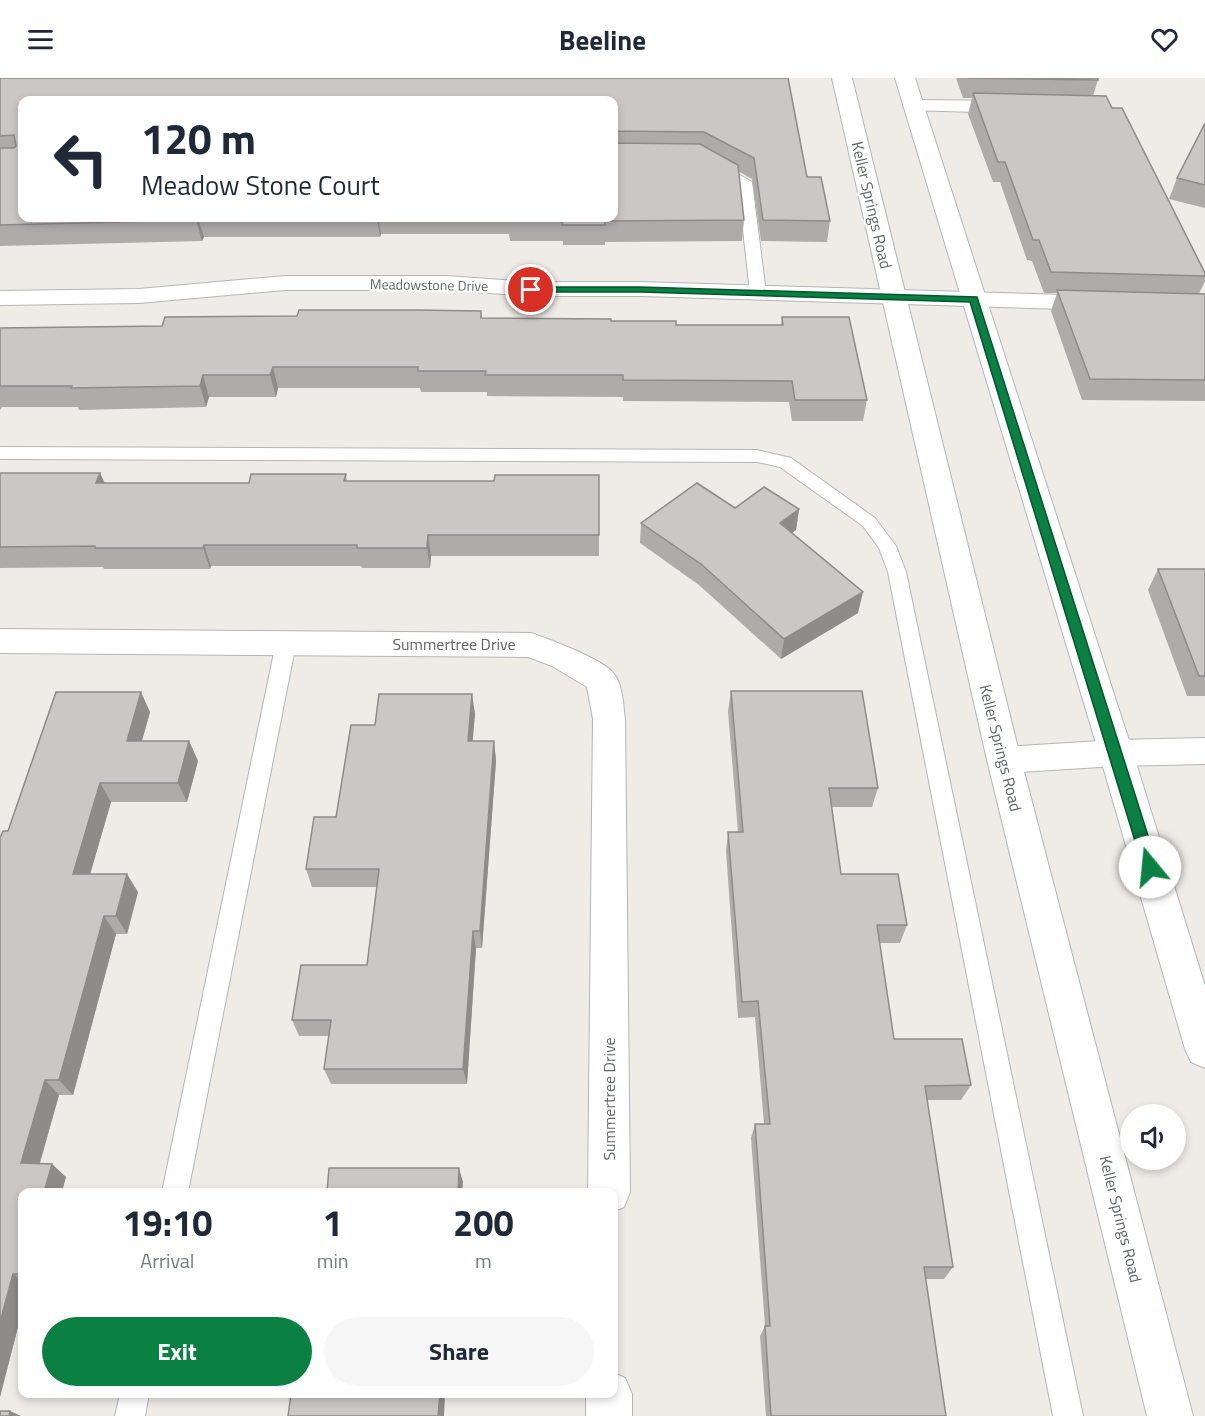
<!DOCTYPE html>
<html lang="en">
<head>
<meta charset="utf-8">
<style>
  :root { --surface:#fff; --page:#f6f6f7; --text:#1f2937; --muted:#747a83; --accent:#0b8043 }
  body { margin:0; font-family:"Titillium Web",sans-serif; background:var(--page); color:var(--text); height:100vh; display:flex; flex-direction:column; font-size:22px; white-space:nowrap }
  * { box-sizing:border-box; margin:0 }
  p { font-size:20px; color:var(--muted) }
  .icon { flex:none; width:33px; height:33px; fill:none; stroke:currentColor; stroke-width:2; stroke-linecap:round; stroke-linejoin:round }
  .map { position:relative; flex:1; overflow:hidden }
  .details { position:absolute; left:18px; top:1110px; width:600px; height:210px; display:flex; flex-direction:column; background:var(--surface); border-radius:12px; box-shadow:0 3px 9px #0003 }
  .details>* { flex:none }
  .hud { position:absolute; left:18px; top:18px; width:600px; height:126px; border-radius:12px; box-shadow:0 3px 9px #0003; background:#fff; color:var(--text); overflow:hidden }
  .tools { position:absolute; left:1120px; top:1026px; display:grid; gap:12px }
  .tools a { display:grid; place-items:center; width:66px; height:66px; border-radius:50%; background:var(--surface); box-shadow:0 3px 9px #0003; font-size:30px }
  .pin { position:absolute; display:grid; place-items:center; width:51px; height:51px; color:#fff; margin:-26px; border:3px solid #fff; border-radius:50%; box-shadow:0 2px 6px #0007 }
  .me { position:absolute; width:66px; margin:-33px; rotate:343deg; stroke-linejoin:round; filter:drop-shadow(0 0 4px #0008) }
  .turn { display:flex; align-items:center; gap:21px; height:126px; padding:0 24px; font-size:27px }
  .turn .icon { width:78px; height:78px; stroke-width:2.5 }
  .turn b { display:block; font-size:42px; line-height:51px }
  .eta { display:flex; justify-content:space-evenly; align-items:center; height:102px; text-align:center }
  .eta b { font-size:36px; font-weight:700; line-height:42px }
  .primary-button { display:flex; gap:12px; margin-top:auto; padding:12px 24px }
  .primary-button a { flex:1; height:69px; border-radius:36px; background:var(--accent); color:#fff; font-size:24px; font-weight:700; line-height:69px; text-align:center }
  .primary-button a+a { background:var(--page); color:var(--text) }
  header { display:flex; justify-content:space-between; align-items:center; height:78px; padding:0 24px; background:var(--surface); font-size:27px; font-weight:700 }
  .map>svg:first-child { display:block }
</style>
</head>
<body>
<header><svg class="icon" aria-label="menu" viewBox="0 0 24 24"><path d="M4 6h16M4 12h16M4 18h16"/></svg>Beeline<svg class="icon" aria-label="heart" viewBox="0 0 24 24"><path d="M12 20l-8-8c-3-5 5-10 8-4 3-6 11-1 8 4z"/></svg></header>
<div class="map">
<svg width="1205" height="1338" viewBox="0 0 1205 1338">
  <rect width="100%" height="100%" fill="#efece7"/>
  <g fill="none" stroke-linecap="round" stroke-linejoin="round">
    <defs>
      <g id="service">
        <path d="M 715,83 L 752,104 L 766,215 L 763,218 L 753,218 L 750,215 L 738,106 L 710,90 L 708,87 L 710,84 Z"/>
        <path d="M 0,369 L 757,372 L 791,380 L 875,440 L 896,468 L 906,494 L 1083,1338 L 1053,1338 L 888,494 L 879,470 L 863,448 L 780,389 L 757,384 L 0,381 Z"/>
        <path d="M 286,558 L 293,560 L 296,565 L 188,1114 L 162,1114 L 276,565 L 279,560 Z"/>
        <path d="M 120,1316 L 149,1316 L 145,1338 L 115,1338 Z"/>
      </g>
      <g id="minor">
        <path d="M 913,22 L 1014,23 L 1021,25 L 1024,29 L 1021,33 L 1014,35 L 906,32 L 903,28 L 906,24 Z"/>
        <path d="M 285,198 L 447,198 L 531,204 L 640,204 L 1098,218 L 1106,220 L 1110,225 L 1106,230 L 1098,232 L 640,218 L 531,218 L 447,212 L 285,212 L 139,225 L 0,227 L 0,213 L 139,211 Z"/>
        <path d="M 0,551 L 531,555 C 549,561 605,582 614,596 C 623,607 623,627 625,641 L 630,1114 L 624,1129 L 614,1133 L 614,1114 L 588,1114 L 593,641 L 587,609 L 552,588 L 528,579 L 0,575 Z"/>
        <path d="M 1205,660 L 1205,686 L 1116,688 L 1004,695 L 992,691 L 987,682 L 992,673 L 1004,669 L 1116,662 Z"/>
        <path d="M 614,1295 L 625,1300 L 632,1316 L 632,1338 L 586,1338 L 586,1316 L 614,1316 Z"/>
      </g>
      <g id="secondary">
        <path d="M 832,0 L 852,0 L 1021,682 L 1193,1338 L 1147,1338 L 987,682 Z"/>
        <path d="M 895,0 L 915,0 L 1133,675 L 1205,908 L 1205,990 L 1191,984 L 1185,971 L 1099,675 Z"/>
      </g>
    </defs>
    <use href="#service" stroke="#b2b6b8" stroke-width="2"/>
    <use href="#minor" stroke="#b2b6b8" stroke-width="2"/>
    <use href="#secondary" stroke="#b1b6b8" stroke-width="2"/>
    <use href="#service" fill="#fff" fill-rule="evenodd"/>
    <use href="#minor" fill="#fff" fill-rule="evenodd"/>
    <use href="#secondary" fill="#fff" fill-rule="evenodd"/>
  </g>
  <g fill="#afaba9" fill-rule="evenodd">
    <path d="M 0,0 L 788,0 L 807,99 L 830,143 L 827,164 L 761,163 L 752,101 L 738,93 L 744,142 L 742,163 L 605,164 L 605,167 L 563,167 L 563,163 L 510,163 L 509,156 L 381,156 L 380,159 L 204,159 L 202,163 L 0,168 ZM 22,22 L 614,140 L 22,140 Z"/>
    <path d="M 956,0 L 1098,0 L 1098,2 L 1093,18 L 1112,30 L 1205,195 L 1205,203 L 1199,216 L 1205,216 L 1205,323 L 1082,322 L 1051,233 L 1057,215 L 1044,215 L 1032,183 L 1027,182 L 1000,104 L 993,104 L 968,36 L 972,20 L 963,20 Z"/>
    <path d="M 1205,45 L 1205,130 L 1169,121 L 1177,100 Z"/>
    <path d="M 481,233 L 482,240 L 611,243 L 676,247 L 781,247 L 782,239 L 867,322 L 863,343 L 792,343 L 789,324 L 623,323 L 623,319 L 487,318 L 487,314 L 421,314 L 420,310 L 278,310 L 276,319 L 209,319 L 206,329 L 79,332 L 78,329 L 2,329 L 0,332 L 0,250 L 162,248 L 297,238 Z"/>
    <path d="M 0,395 L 100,395 L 105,405 L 249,405 L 346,396 L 347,403 L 494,403 L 599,397 L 599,478 L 431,478 L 430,490 L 362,490 L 361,488 L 211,488 L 210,491 L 104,491 L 103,489 L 0,490 Z"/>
    <path d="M 735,430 L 799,431 L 796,452 L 792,455 L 858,535 L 781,581 L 699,507 L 640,465 L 641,445 Z"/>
    <path d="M 1158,491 L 1205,491 L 1205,618 L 1187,618 L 1148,512 Z"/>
    <path d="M 731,613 L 878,710 L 872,729 L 832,729 L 841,796 L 907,847 L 900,865 L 879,865 L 894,961 L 971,1007 L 961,1022 L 927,1022 L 953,1189 L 944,1201 L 926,1201 L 946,1338 L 766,1338 L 760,1258 L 765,1248 L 751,1060 L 755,1046 L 764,1046 L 755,939 L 738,940 L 726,773 L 728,754 L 738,754 L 728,633 Z"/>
    <path d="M 150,634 L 142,663 L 189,663 L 198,683 L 187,724 L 111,724 L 90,796 L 138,814 L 127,856 L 116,856 L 73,1017 L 59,1017 L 40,1085 L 66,1099 L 22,1114 L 22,1233 L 0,1319 L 0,760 Z"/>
    <path d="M 475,636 L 472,663 L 494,663 L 496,683 L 482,870 L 476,870 L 467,1006 L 331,1006 L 324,991 L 329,958 L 299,958 L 292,942 L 367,887 L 377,809 L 312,809 L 306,791 L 336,739 L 375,647 Z"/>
  </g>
  <g fill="#8e8b89">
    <path d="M 197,140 L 198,140 L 204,159 L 202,163 L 196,142 Z"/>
    <path d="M 377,140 L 378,140 L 381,156 L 380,159 Z"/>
    <path d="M 273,289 L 278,310 L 276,319 L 270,297 Z"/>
    <path d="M 203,297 L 209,319 L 206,329 L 200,308 Z"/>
    <path d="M 100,395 L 109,416 L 96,405 Z"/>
    <path d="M 799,431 L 796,452 L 777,466 L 780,445 Z"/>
    <path d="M 428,457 L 431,478 L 430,490 L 427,470 Z"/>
    <path d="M 204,467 L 211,488 L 210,491 L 203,470 Z"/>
    <path d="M 863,514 L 858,535 L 781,581 L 784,561 Z"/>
    <path d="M 141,614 L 150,634 L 136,683 L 127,663 Z"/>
    <path d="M 472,616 L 475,636 L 471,683 L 468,663 Z"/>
    <path d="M 189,663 L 198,683 L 187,724 L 178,705 Z"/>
    <path d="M 494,663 L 496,683 L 482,870 L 480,853 Z"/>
    <path d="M 100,705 L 111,724 L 85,814 L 73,796 Z"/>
    <path d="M 127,796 L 138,814 L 127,856 L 116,838 Z"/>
    <path d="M 104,838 L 116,856 L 73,1017 L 59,1002 Z"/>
    <path d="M 473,853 L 476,870 L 467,1006 L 463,991 Z"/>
    <path d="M 45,1002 L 59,1017 L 36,1098 L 21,1085 Z"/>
    <path d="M 52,1086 L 66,1099 L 62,1114 L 44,1114 Z"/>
    <path d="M 459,1090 L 463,1104 L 462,1114 L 458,1114 Z"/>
    <path d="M 13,1196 L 22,1203 L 22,1233 L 0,1319 L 0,1244 Z"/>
    <path d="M 440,1316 L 445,1316 L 444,1338 L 438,1338 Z"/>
    <path d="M 10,1333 L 21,1338 L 9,1338 Z"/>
  </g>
  <g fill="#cbc7c4" stroke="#8e8b89" stroke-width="1.5">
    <path d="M 0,0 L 788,0 L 807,99 L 821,99 L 830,143 L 763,142 L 754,80 L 704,54 L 614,53 L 614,56 L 614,22 L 22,22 L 22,140 L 197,140 L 196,142 L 0,147 L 0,70 L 14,70 L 16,68 L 14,57 L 0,58 Z"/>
    <path d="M 968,0 L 1098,0 L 1098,2 Z"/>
    <path d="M 973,15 L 1106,18 L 1112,30 L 1122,30 L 1205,195 L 1205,198 L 1051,194 L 1039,162 L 1033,162 L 1005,84 L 998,84 Z"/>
    <path d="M 1205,45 L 1205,107 L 1177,100 Z"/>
    <path d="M 614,65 L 700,66 L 738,87 L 744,142 L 605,143 L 605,147 L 562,147 L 563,142 L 508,142 L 508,140 L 614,140 Z"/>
    <path d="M 1057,212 L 1205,216 L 1205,302 L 1090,301 Z"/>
    <path d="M 299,232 L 416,232 L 481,233 L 481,240 L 611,241 L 611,243 L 676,243 L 676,247 L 783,247 L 782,239 L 849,239 L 867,322 L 795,322 L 792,303 L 623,302 L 623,297 L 485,297 L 486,293 L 418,293 L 418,289 L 273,289 L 270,297 L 203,297 L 200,308 L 71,310 L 72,308 L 0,308 L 0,250 L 162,248 L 165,239 L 297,238 Z"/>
    <path d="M 0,395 L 100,395 L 96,405 L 249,405 L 251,396 L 346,396 L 344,403 L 494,403 L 495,397 L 599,397 L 599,457 L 428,457 L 427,470 L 357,470 L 357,467 L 204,467 L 203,470 L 95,470 L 95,468 L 0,469 Z"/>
    <path d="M 697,405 L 735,430 L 764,409 L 799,431 L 780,445 L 863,514 L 784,561 L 701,486 L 641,445 Z"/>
    <path d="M 1158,491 L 1205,491 L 1205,598 L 1199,598 Z"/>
    <path d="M 731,613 L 862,613 L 878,710 L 829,710 L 841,796 L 898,796 L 907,847 L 877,847 L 894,961 L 962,961 L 971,1007 L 925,1008 L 953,1189 L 924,1189 L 946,1338 L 771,1338 L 765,1248 L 770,1248 L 755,1046 L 770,1046 L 758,923 L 742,924 L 728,754 L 743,754 Z"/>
    <path d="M 56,614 L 141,614 L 127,663 L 189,663 L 178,705 L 100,705 L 73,796 L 127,796 L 116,838 L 104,838 L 59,1002 L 45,1002 L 21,1085 L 52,1086 L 44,1114 L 22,1114 L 22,1191 L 21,1196 L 13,1196 L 0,1244 L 0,760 L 3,753 L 8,753 Z"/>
    <path d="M 379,616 L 472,616 L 468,663 L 494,663 L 480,853 L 473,853 L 463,991 L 324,991 L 331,942 L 292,942 L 301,887 L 367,887 L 379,791 L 306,791 L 314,739 L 336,739 L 351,647 L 375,647 Z"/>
    <path d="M 329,1090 L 459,1090 L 458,1114 L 327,1114 Z"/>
    <path d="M 291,1316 L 440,1316 L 438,1338 L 288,1338 Z"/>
    <path d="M 0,1333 L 10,1333 L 9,1338 L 0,1338 Z"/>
  </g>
  <path fill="#0b8043" stroke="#07532c" stroke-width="1.5" d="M 527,209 L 640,209 L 977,219 L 1158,789 L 1155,793 L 1150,795 L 1145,793 L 1143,789 L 970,224 L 640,214 L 531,214 L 526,212 Z"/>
  <g text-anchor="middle" stroke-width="4.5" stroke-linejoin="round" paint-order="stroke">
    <g font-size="14" fill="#5f6466" stroke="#fff">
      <text transform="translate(429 207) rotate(1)" y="5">Meadowstone Drive</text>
    </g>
    <g font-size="16" fill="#5f6466" stroke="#fff">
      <text transform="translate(872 127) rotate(77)" y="6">Keller Springs Road</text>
      <text x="454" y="572">Summertree Drive</text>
      <text transform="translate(1001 670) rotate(76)" y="6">Keller Springs Road</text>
      <text transform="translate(609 1021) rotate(-90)" y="6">Summertree Drive</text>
      <text transform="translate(1121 1141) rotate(76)" y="6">Keller Springs Road</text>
    </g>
  </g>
</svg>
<div class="tools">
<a><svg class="icon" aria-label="sound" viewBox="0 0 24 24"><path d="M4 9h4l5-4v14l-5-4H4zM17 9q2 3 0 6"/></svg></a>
</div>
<div class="pin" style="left:531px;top:212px;background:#d93025"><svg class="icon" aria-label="arrive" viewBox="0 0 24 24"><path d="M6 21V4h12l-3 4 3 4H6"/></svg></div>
<svg class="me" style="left:1150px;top:789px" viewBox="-20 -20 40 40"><circle r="19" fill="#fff"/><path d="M0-13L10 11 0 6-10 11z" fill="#0b8043"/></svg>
<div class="hud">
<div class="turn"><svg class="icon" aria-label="left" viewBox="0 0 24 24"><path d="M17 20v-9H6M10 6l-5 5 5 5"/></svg><div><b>120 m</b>Meadow Stone Court</div></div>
</div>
<section class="details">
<div class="eta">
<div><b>19:10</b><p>Arrival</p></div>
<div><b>1</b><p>min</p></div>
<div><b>200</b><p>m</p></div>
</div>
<div class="primary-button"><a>Exit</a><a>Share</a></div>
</section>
</div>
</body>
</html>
